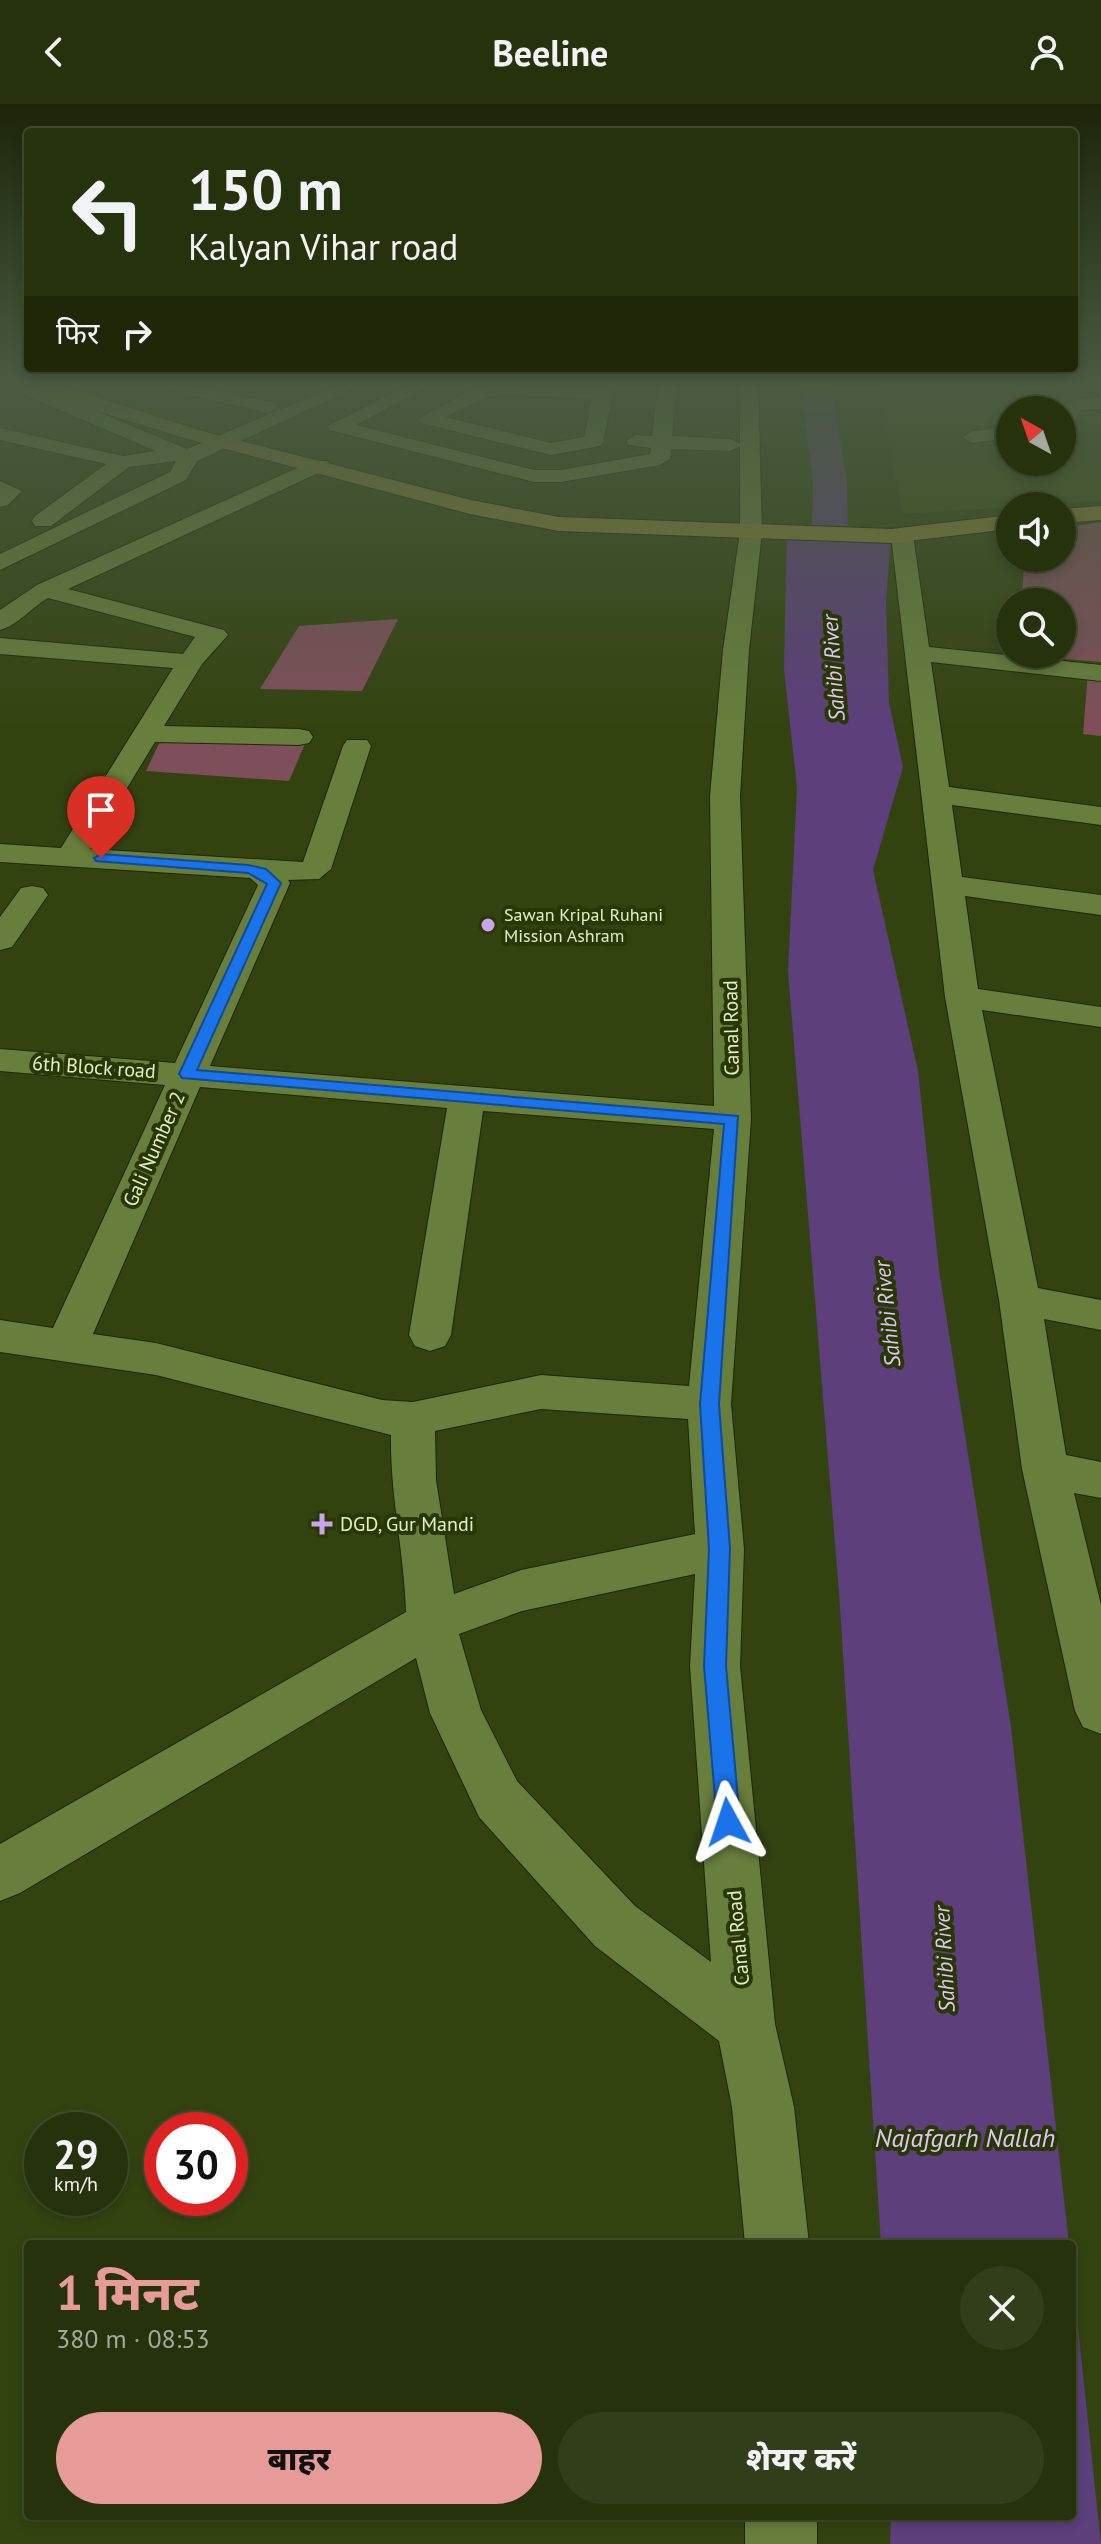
<!DOCTYPE html>
<html lang="hi">
<head>
<meta charset="utf-8">
<style>
  :root { --surface:#26320c; --page:#323e1a; --text:#f1f3f6; --muted:#a4aa9d; --line:#424d2d; --accent:#e69b98 }
  body { margin:0; font-family:"PT Sans","Noto Sans Devanagari",sans-serif; background:var(--page); color:var(--text); height:100vh; display:flex; flex-direction:column; font-size:30px; white-space:nowrap }
  * { box-sizing:border-box; margin:0 }
  p { font-size:26px; color:var(--muted) }
  .icon { flex:none; width:44px; height:44px; fill:none; stroke:currentColor; stroke-width:2; stroke-linecap:round; stroke-linejoin:round }
  .map { position:relative; flex:1; overflow:hidden }
  .drawer { position:absolute; left:24px; top:2136px; width:1052px; height:280px; display:flex; flex-direction:column; background:var(--surface); border-radius:8px; box-shadow:0 4px 12px #0003,0 0 0 2px var(--line) }
  .drawer>* { flex:none }
  .banner { position:absolute; left:24px; top:24px; width:1054px; height:244px; border-radius:8px; box-shadow:0 4px 12px #0003,0 0 0 2px var(--line); background:#26320c; color:var(--text); overflow:hidden }
  .needle { width:52px; rotate:320deg }
  .controls { position:absolute; left:996px; top:292px; display:grid; gap:16px }
  .controls a { display:grid; place-items:center; width:80px; height:80px; border-radius:50%; background:var(--surface); box-shadow:0 4px 12px #0003,0 0 0 2px var(--line); font-size:40px }
  .speed { position:absolute; left:24px; top:2008px; display:flex; gap:16px; font-size:40px; font-weight:700; text-align:center }
  .speed>* { display:grid; place-content:center; width:104px; height:104px; border-radius:50%; background:var(--surface); box-shadow:0 4px 12px #0003,0 0 0 2px var(--line); line-height:1 }
  .speed small { font-size:20px; font-weight:400 }
  .speed .limit { border:12px solid #d22; background:#fff; color:#111 }
  .pin { position:absolute; display:grid; place-items:center; width:68px; height:68px; color:#fff; margin:-82px -34px; border-radius:50% 50% 50% 0; rotate:-45deg; box-shadow:0 0 8px #0007 }
  .pin .icon { rotate:45deg }
  .me { position:absolute; width:88px; margin:-44px; rotate:355deg; stroke-linejoin:round; filter:drop-shadow(0 0 6px #0008) }
  .turn { display:flex; align-items:center; gap:28px; height:168px; padding:0 32px; font-size:36px }
  .turn .icon { width:104px; height:104px; stroke-width:2.5 }
  .turn b { display:block; font-size:56px; line-height:68px }
  .then { display:flex; align-items:center; height:76px; padding:0 32px; background:#0003; gap:16px; font-size:30px }
  .round { display:grid; place-items:center; flex:none; width:84px; height:84px; border-radius:42px; background:var(--page) }
  .overview { display:flex; align-items:center; justify-content:space-between; height:136px; padding:0 32px }
  h1 { font-size:48px; font-weight:800; line-height:60px; color:var(--accent) }
  .cta { display:flex; gap:16px; margin-top:auto; padding:16px 32px }
  .cta a { flex:1; height:92px; border-radius:48px; background:var(--accent); color:#111; font-size:32px; font-weight:800; line-height:92px; text-align:center }
  .cta a+a { background:var(--page); color:var(--text) }
  header { display:flex; justify-content:space-between; align-items:center; height:104px; padding:0 32px; background:var(--surface); font-size:36px; font-weight:800 }
  .map>svg:first-child { display:block }
</style>
</head>
<body>
<header><svg class="icon" aria-label="back" viewBox="0 0 24 24"><path d="M15 5l-7 7 7 7"/></svg>Beeline<svg class="icon" aria-label="person" viewBox="0 0 24 24"><circle cx="12" cy="8" r="4"/><path d="M4 21q1-7 8-7t8 7"/></svg></header>
<div class="map">
<svg width="1101" height="2440" viewBox="0 0 1101 2440">
  <rect width="100%" height="100%" fill="#334310"/>
  <path fill="#3c4e14" fill-rule="evenodd" d="M 876,281 L 1101,281 L 1101,397 L 903,410 ZM 1010,306 L 1062,306 L 1062,358 L 1010,358 Z"/>
  <g fill="#7e4f5a">
    <path d="M 1101,418 L 1101,558 L 1020,551 L 1062,550 L 1062,498 L 1022,498 L 1024,454 L 1062,454 L 1062,424 Z"/>
    <path d="M 398,515 L 362,587 L 260,585 L 299,522 Z"/>
    <path d="M 1088,568 L 1101,569 L 1101,632 L 1083,630 Z"/>
    <path d="M 166,625 L 307,635 L 289,677 L 146,667 Z"/>
  </g>
  <g fill="#5c3f7b">
    <path d="M 787,422 L 891,426 L 886,498 L 889,599 L 903,663 L 873,766 L 918,967 L 939,1166 L 1011,1623 L 1069,2140 L 881,2140 L 839,1488 L 788,867 L 797,684 L 784,565 Z"/>
    <path d="M 1072,2167 L 1101,2440 L 890,2440 L 891,2412 L 1072,2412 Z"/>
  </g>
  <g fill="none" stroke-linecap="round" stroke-linejoin="round">
    <path fill="#5c3f7b" fill-rule="evenodd" d="M 801,281 L 831,281 L 847,379 L 850,517 L 844,526 L 830,529 L 816,526 L 810,517 L 813,379 Z"/>
    <defs>
      <g id="street">
        <path d="M 31,281 L 57,281 L 48,287 L 187,345 L 338,281 L 362,281 L 197,357 L 186,376 L 0,466 L 0,450 L 170,368 L 176,357 L 129,363 L 51,422 L 35,422 L 32,417 L 35,412 L 106,360 L 0,336 L 0,324 L 123,352 L 156,347 L 24,291 L 21,287 Z"/>
        <path d="M 159,281 L 192,281 L 275,299 L 278,303 L 268,309 L 161,285 Z"/>
        <path d="M 409,281 L 432,281 L 356,321 L 534,366 L 561,366 L 650,350 L 651,344 L 629,341 L 626,337 L 636,331 L 652,332 L 658,281 L 676,281 L 672,332 L 730,335 L 740,340 L 740,281 L 758,281 L 762,428 L 749,546 L 740,692 L 751,1015 L 731,1300 L 744,1445 L 740,1562 L 775,1920 L 794,2003 L 809,2140 L 745,2140 L 732,2003 L 719,1937 L 595,1842 L 479,1713 L 430,1609 L 416,1554 L 20,1789 L 0,1797 L 0,1740 L 406,1508 C 404,1448 390,1391 391,1331 L 156,1271 L 0,1248 L 0,1216 L 53,1224 L 165,981 L 0,967 L 0,945 L 175,959 L 258,781 L 250,774 L 0,758 L 0,740 L 61,744 L 173,564 L 0,550 L 0,534 L 183,550 L 195,533 L 48,494 C 32,503 17,522 0,526 L 0,506 L 37,481 L 313,357 L 327,357 L 330,361 L 327,365 L 68,485 L 224,526 L 228,531 L 202,560 L 164,622 L 299,625 L 309,627 L 313,633 L 309,639 L 299,641 L 155,638 L 90,745 L 303,758 L 343,642 L 347,636 L 367,636 L 371,642 L 331,765 L 319,775 L 288,776 L 290,779 L 210,962 L 714,1002 L 710,692 L 723,546 L 740,428 L 740,342 L 730,347 L 671,345 L 670,355 L 660,361 L 561,378 L 534,378 L 330,326 L 327,322 ZM 200,983 L 447,1004 L 409,1231 L 415,1242 L 430,1247 L 445,1242 L 451,1231 L 483,1007 L 714,1025 L 689,1282 L 541,1271 L 413,1298 L 382,1296 L 156,1239 L 93,1230 ZM 541,1305 L 688,1315 L 695,1430 L 521,1466 L 454,1490 L 436,1376 L 435,1327 ZM 695,1470 L 690,1562 L 711,1858 L 635,1802 L 517,1677 L 481,1606 L 459,1530 L 522,1507 Z"/>
        <path d="M 491,281 L 610,286 L 613,290 L 603,338 L 600,342 L 551,351 L 421,319 L 418,315 L 474,284 ZM 504,290 L 592,295 L 584,333 L 551,339 L 446,313 L 486,293 Z"/>
        <path d="M 1101,293 L 1101,305 L 1081,306 L 1069,325 L 1062,327 L 1062,306 L 1068,297 Z"/>
        <path d="M 1010,322 L 1010,334 L 972,339 L 962,333 L 972,327 Z"/>
        <path d="M 0,377 L 22,387 L 8,401 L 0,403 Z"/>
        <path d="M 902,424 L 913,431 L 929,543 L 1101,561 L 1101,577 L 931,558 L 949,683 L 1101,703 L 1101,721 L 952,701 L 962,773 L 1101,791 L 1101,811 L 965,792 L 978,885 L 1101,903 L 1101,923 L 982,906 L 1038,1184 L 1101,1196 L 1101,1226 L 1044,1215 L 1066,1351 L 1101,1358 L 1101,1394 L 1074,1389 L 1101,1501 L 1101,1630 L 1083,1623 L 1075,1607 L 1022,1365 L 999,1196 L 945,893 L 891,431 Z"/>
        <path d="M 32,782 L 43,784 L 48,791 L 12,843 L 0,846 L 0,813 L 21,784 Z"/>
        <rect x="745" y="2412" width="72" height="28"/>
      </g>
      <g id="secondary">
        <path d="M 36,281 L 60,281 L 202,327 L 471,396 L 559,413 L 891,425 L 1010,411 L 1010,425 L 891,439 L 559,427 L 470,410 L 188,335 L 60,296 Z"/>
        <path d="M 1101,402 L 1101,416 L 1062,419 L 1062,405 Z"/>
      </g>
    </defs>
    <use href="#street" stroke="#1d2705" stroke-width="2"/>
    <use href="#secondary" stroke="#1d2705" stroke-width="2"/>
    <use href="#street" fill="#687e3c" fill-rule="evenodd"/>
    <use href="#secondary" fill="#847d35" fill-rule="evenodd"/>
  </g>
  <linearGradient id="sky" x2="0" y2="1"><stop stop-color="#1c2509"/><stop offset="0.45" stop-color="#4a5b42"/><stop offset="1" stop-color="#4a5b42" stop-opacity="0"/></linearGradient>
  <rect width="1101" height="622" fill="url(#sky)"/>
  <path fill="#1a73e8" stroke="#114b97" stroke-width="2" d="M 101,750 L 248,761 L 266,765 L 281,779 L 197,966 L 738,1012 L 719,1300 L 730,1445 L 726,1562 L 740,1718 L 737,1726 L 728,1729 L 720,1726 L 717,1718 L 704,1562 L 709,1445 L 700,1300 L 724,1020 L 182,974 L 179,970 L 267,780 L 248,769 L 96,757 L 94,754 Z"/>
  <g fill="#c7a6ef" stroke="#293803" stroke-width="3">
    <circle cx="488" cy="821" r="8"/>
    <path d="M318 1408h8v8h8v8h-8v8h-8v-8h-8v-8h8z"/>
  </g>
  <g text-anchor="middle" stroke-width="8" stroke-linejoin="round" paint-order="stroke">
    <g font-size="18" fill="#e1efcc" stroke="#293803" text-anchor="start">
      <text x="504" y="817">Sawan Kripal Ruhani<tspan x="504" dy="21">Mission Ashram</tspan></text>
    </g>
    <g font-size="20" fill="#e1efcc" stroke="#293803">
      <text transform="translate(731 924) rotate(-91)" y="7">Canal Road</text>
      <text transform="translate(94 963) rotate(4)" y="7">6th Block road</text>
      <text transform="translate(154 1045) rotate(-66)" y="7">Gali Number 2</text>
      <text transform="translate(738 1834) rotate(-95)" y="7">Canal Road</text>
    </g>
    <g font-size="20" fill="#e1efcc" stroke="#293803" text-anchor="start">
      <text x="340" y="1427">DGD, Gur Mandi</text>
    </g>
    <g font-size="22" font-style="italic" fill="#dec6fc" stroke="#293803">
      <text transform="translate(833 564) rotate(-94)" y="8">Sahibi River</text>
      <text transform="translate(887 1210) rotate(-96)" y="8">Sahibi River</text>
      <text transform="translate(944 1855) rotate(-93)" y="8">Sahibi River</text>
    </g>
    <g font-size="26" font-style="italic" fill="#dec6fc" stroke="#293803">
      <text x="965" y="2043">Najafgarh Nallah</text>
    </g>
  </g>
</svg>
<div class="controls">
<a><svg class="needle" viewBox="-14 -14 28 28"><path d="M0-13l5 13h-10z" fill="#e53935"/><path d="M0 13l5-13h-10z" fill="#a4aa9d"/></svg></a>
<a><svg class="icon" aria-label="sound" viewBox="0 0 24 24"><path d="M4 9h4l5-4v14l-5-4H4zM17 9q2 3 0 6"/></svg></a>
<a><svg class="icon" aria-label="search" viewBox="0 0 24 24"><circle cx="10" cy="10" r="6"/><path d="M15 15l6 6"/></svg></a>
</div>
<div class="speed"><div>29<small>km/h</small></div><div class="limit">30</div></div>
<div class="pin" style="left:101px;top:754px;background:#d93025"><svg class="icon" aria-label="arrive" viewBox="0 0 24 24"><path d="M6 21V4h12l-3 4 3 4H6"/></svg></div>
<svg class="me" style="left:728px;top:1718px" viewBox="-20 -20 40 40"><path d="M0-17L14 15 0 8-14 15z" fill="#1a73e8" stroke="#fff" stroke-width="4"/></svg>
<div class="banner">
<div class="turn"><svg class="icon" aria-label="left" viewBox="0 0 24 24"><path d="M17 20v-9H6M10 6l-5 5 5 5"/></svg><div><b>150 m</b>Kalyan Vihar road</div></div>
<div class="then">फिर<svg class="icon" aria-label="right" viewBox="0 0 24 24"><path d="M7 20v-9h11M14 6l5 5-5 5"/></svg></div>
</div>
<section class="drawer">
<div class="overview"><div><h1>1 मिनट</h1><p>380 m · 08:53</p></div><a class="round"><svg class="icon" aria-label="close" viewBox="0 0 24 24"><path d="M6 6l12 12M18 6L6 18"/></svg></a></div>
<div class="cta"><a>बाहर</a><a>शेयर करें</a></div>
</section>
</div>
</body>
</html>
